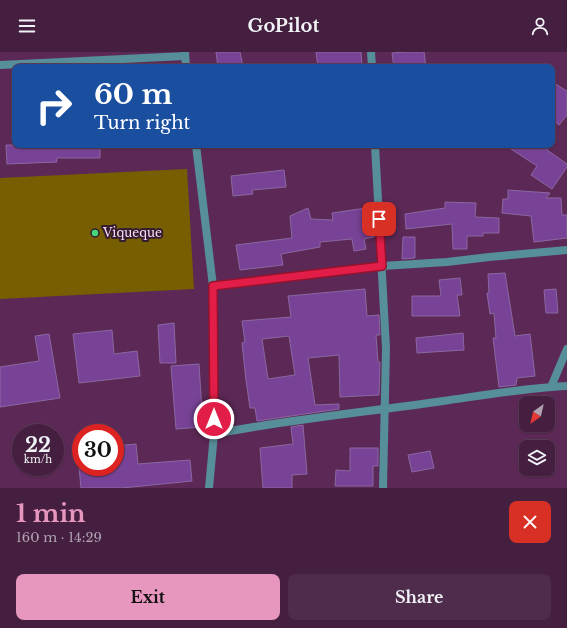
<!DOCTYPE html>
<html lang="en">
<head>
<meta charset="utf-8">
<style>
  :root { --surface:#451f40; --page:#4f2c4b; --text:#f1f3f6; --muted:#b0a2b1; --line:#5d3d59; --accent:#e797bd }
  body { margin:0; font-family:"Libre Baskerville",serif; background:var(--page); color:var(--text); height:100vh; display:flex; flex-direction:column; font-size:15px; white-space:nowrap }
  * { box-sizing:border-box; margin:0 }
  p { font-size:13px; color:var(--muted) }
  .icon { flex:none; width:22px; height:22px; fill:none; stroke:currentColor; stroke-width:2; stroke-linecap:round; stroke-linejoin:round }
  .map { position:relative; height:436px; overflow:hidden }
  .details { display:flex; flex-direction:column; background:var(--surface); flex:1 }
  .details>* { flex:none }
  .top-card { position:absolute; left:12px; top:12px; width:543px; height:84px; border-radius:8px; box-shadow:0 1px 3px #0004,0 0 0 1px var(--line); background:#1a4fa0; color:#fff; overflow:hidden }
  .needle { width:26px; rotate:214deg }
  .tools { position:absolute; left:519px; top:344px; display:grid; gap:8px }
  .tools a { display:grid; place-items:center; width:36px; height:36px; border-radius:8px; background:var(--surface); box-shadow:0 1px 3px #0004,0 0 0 1px var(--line); font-size:20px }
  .speed { position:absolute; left:12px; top:372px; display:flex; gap:8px; font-size:20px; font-weight:700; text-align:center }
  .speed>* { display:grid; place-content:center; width:52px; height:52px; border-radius:50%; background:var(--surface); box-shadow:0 1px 3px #0004,0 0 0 1px var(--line); line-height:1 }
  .speed small { font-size:10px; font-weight:400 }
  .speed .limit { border:6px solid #d22; background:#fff; color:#111 }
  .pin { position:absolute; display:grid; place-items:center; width:34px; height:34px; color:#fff; margin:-17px; border-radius:8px; box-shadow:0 2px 6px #0006 }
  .me { position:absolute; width:44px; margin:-22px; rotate:0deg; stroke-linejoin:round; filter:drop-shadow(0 0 3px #0008) }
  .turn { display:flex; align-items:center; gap:14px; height:84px; padding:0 16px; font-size:18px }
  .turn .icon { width:52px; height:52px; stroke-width:2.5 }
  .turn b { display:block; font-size:28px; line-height:34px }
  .round { display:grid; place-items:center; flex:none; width:42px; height:42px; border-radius:8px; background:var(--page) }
  .summary { display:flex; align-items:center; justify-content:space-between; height:68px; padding:0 16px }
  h1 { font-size:24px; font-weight:700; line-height:30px; color:var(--accent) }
  .action { display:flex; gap:8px; margin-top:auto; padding:8px 16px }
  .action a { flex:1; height:46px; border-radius:8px; background:var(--accent); color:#111; font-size:16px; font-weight:700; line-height:46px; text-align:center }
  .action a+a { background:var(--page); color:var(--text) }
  header { display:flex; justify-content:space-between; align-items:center; height:52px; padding:0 16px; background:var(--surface); font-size:18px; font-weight:700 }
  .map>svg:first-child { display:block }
</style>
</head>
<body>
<header><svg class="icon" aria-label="menu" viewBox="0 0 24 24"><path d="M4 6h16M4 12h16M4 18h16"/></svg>GoPilot<svg class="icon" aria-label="person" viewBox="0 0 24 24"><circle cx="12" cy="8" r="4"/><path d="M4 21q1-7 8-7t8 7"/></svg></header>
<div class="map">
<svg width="567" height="436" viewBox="0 0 567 436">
  <rect width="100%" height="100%" fill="#5c2956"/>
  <path fill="#775f01" d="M 187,117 L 194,237 L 0,247 L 0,126 Z"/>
  <g fill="#784396" stroke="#8b67a2" fill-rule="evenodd">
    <path d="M 216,0 L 240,0 L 243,15 L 218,15 Z"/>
    <path d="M 316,0 L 361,0 L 362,14 L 318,15 Z"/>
    <path d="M 406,0 L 424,0 L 426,15 L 394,15 L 392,1 Z"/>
    <path d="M 552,30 L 567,39 L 567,63 L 559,73 L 552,67 Z"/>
    <path d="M 6,93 L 100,93 L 100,106 L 57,106 L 57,110 L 7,112 Z"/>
    <path d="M 505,93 L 550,93 L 547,98 L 567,112 L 567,115 L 552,137 L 531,123 L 537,114 Z"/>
    <path d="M 284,118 L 286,135 L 252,138 L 253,142 L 233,144 L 231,124 Z"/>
    <path d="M 508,138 L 550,141 L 546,146 L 561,146 L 562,163 L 567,163 L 567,186 L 534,190 L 531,164 L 502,161 L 503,147 L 508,147 Z"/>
    <path d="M 445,150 L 476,151 L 475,165 L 499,166 L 499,181 L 483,181 L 483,184 L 467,184 L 467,197 L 453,197 L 452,172 L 406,177 L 405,162 L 445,156 Z"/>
    <path d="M 373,155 L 374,185 L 364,187 L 366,197 L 354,199 L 352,187 L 320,190 L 320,195 L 281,202 L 283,213 L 240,218 L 236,193 L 292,186 L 290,164 L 308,156 L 311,167 L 333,168 L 332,161 Z"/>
    <path d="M 403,185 L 415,185 L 415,206 L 402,207 Z"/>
    <path d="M 505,221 L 515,284 L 530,282 L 535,324 L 517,326 L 516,333 L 499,335 L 493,286 L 496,286 L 494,261 L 490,262 L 487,241 L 489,241 L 488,222 Z"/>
    <path d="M 460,226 L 462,243 L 457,243 L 460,264 L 412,264 L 412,244 L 441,244 L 439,228 Z"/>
    <path d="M 365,237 L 367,264 L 379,263 L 380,283 L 376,283 L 378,310 L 380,310 L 379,343 L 340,345 L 339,303 L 308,306 L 315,353 L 339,352 L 339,357 L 257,369 L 255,356 L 250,356 L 246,328 L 242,291 L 245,290 L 242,269 L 291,265 L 288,244 ZM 289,284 L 295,323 L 268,327 L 262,287 Z"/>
    <path d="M 556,237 L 558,261 L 546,261 L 544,238 Z"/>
    <path d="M 174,271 L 176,311 L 160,311 L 158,273 Z"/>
    <path d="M 112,278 L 114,302 L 137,299 L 140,324 L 79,331 L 73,282 Z"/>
    <path d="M 463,281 L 464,298 L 417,301 L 416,286 Z"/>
    <path d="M 49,282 L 60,346 L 0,355 L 0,315 L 39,309 L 35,284 Z"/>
    <path d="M 199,312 L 203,375 L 176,377 L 171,314 Z"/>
    <path d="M 303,373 L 307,422 L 292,423 L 292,436 L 263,436 L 260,396 L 293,392 L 291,375 Z"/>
    <path d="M 136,392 L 138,412 L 190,408 L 192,429 L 122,436 L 81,436 L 79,415 L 115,415 L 115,394 Z"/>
    <path d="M 350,396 L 378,396 L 378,414 L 373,414 L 373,434 L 335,434 L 336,418 L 350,419 Z"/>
    <path d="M 430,399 L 434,416 L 412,420 L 408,403 Z"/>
  </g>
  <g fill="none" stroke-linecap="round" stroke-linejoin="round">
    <g stroke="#568e99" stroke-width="8">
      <path d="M 185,0 L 186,15"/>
      <path d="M 371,0 L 372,15"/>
      <path d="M 0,13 L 185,4"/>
      <path d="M 196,93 L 213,234 L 214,382 L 209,436"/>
      <path d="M 375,93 L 386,296 L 383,436"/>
      <path d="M 213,234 L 382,214 L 447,210 L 489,205 L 567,198"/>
      <path d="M 551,335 L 567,297"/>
      <path d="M 214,382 C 290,367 367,360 443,349 C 485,343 525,336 567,334"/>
    </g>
  </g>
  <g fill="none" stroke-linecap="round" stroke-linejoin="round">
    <defs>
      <path id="route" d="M 214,367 L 213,234 L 382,214 L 379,167"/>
    </defs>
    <use href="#route" stroke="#92132f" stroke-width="10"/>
    <use href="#route" stroke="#e11d48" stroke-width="7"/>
  </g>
  <circle fill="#45d77a" stroke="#341d31" stroke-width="1.5" cx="95" cy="181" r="4"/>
  <g text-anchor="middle" stroke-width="4" stroke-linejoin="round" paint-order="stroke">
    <g font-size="12" fill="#fcdcf6" stroke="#341d31" text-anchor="start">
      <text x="103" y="185">Viqueque</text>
    </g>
  </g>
</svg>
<div class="tools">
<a><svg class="needle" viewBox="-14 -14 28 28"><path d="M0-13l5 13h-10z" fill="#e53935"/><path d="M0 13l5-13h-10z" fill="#b0a2b1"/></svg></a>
<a><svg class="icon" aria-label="layers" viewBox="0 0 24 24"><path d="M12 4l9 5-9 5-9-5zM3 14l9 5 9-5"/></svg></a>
</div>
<div class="speed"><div>22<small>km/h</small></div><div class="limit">30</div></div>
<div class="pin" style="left:379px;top:167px;background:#d93025"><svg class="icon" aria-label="arrive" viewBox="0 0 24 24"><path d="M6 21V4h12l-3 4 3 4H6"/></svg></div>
<svg class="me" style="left:214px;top:367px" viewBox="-20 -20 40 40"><circle r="17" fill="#e11d48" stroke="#fff" stroke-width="3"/><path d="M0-11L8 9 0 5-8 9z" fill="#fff"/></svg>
<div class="top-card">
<div class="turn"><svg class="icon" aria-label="right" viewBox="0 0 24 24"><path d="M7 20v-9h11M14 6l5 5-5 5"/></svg><div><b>60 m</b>Turn right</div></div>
</div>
</div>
<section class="details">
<div class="summary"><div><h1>1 min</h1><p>160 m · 14:29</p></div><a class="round" style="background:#d93025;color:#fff"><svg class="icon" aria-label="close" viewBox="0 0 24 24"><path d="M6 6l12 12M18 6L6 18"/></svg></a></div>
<div class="action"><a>Exit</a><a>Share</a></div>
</section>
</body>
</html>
